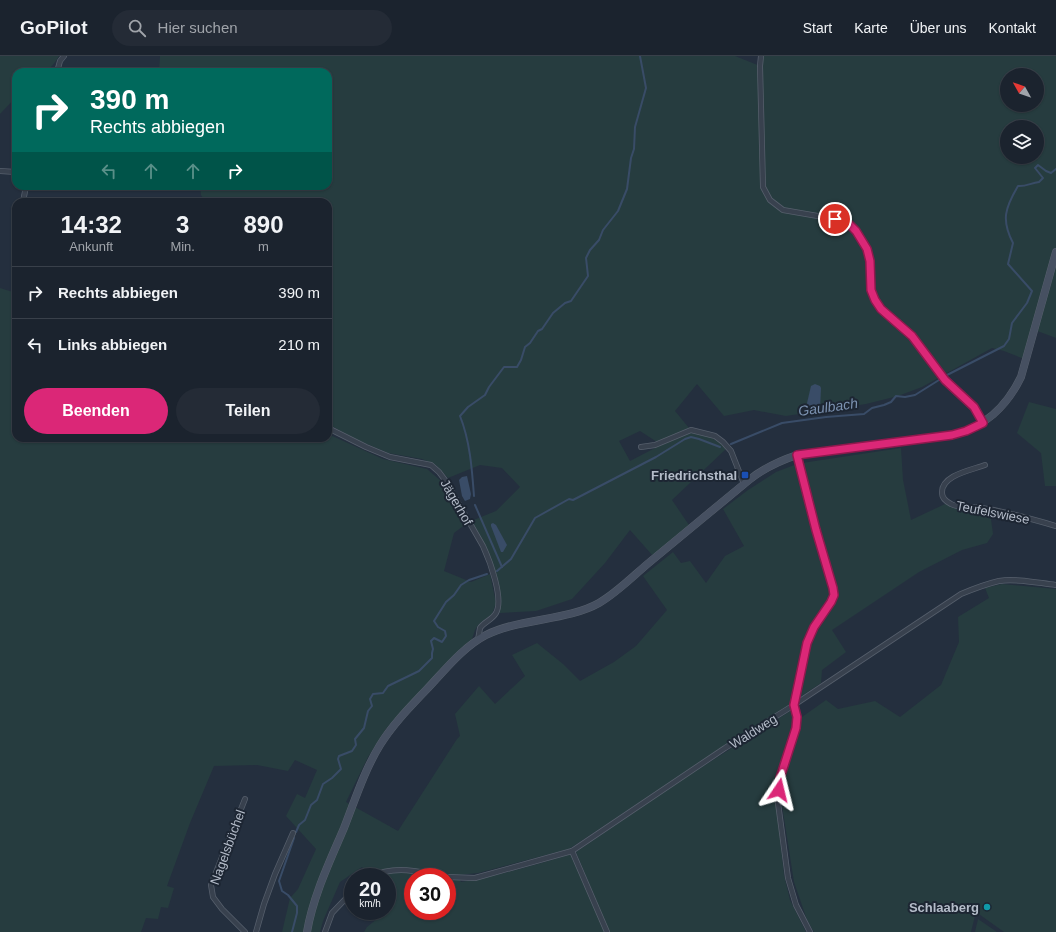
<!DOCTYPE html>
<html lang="de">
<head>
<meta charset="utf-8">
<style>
  :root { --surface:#1b232e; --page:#242b36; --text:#f1f3f6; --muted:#a0a4aa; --line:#39404a; --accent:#db2777 }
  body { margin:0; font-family:Arial,sans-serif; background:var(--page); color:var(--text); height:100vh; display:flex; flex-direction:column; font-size:15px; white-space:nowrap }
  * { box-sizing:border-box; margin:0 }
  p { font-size:13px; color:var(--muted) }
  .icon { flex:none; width:22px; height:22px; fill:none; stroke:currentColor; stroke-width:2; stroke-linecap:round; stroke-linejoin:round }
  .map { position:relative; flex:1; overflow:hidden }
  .panel { position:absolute; left:12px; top:142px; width:320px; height:244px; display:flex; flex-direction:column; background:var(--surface); border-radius:12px; box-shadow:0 1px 3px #0004,0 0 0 1px var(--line) }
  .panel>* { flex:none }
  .top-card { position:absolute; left:12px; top:12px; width:320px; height:122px; border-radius:12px; box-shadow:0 1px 3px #0004,0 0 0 1px var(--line); background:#00695c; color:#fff; overflow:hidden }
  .needle { width:26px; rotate:310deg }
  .buttons { position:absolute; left:1000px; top:12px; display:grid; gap:8px }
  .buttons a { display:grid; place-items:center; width:44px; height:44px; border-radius:50%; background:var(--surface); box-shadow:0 1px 3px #0004,0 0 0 1px var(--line); font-size:20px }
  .speed { position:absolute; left:344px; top:812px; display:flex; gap:8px; font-size:20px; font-weight:700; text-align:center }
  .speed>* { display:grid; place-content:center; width:52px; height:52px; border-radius:50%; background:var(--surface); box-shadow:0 1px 3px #0004,0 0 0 1px var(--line); line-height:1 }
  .speed small { font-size:10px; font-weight:400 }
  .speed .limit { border:6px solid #d22; background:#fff; color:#111 }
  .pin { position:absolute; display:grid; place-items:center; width:34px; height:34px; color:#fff; margin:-17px; border:2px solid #fff; border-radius:50%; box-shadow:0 1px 4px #0007 }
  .me { position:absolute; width:44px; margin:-22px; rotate:10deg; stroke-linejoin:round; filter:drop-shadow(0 0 3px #0008) }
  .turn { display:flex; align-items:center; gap:14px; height:84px; padding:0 12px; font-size:18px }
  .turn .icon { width:52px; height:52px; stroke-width:2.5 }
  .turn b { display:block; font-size:28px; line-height:34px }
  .lanes { display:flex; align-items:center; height:38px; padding:0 12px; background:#0003; justify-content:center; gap:20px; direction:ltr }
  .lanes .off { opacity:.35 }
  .eta { display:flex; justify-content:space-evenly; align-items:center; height:68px; text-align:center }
  .eta b { font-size:24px; font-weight:700; line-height:28px }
  .cta { display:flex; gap:8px; margin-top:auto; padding:8px 12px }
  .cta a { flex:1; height:46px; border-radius:24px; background:var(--accent); color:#fff; font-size:16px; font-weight:700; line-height:46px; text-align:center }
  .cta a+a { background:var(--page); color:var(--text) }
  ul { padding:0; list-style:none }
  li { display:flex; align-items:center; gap:12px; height:52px; padding:0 12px; border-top:1px solid var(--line) }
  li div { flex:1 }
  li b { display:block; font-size:15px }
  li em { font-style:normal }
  header { display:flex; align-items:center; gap:24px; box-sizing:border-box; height:56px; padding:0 20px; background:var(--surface); border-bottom:1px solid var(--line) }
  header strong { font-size:19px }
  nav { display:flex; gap:22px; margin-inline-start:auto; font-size:14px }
  .search { width:280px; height:36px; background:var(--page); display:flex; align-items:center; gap:10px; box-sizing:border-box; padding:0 14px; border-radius:22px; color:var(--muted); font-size:15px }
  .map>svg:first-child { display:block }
</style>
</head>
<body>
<header>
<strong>GoPilot</strong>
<div class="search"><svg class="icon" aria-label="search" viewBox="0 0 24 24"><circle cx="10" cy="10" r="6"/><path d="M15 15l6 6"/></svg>Hier suchen</div>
<nav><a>Start</a><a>Karte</a><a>Über uns</a><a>Kontakt</a></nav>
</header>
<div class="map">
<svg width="1056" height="876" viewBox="0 0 1056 876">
  <rect width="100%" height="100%" fill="#242f3e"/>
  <g fill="#263c3f" fill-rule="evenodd">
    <path d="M 0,0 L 59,0 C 47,21 38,16 16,16 L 16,41 L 0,58 Z"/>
    <path d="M 160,0 L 735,0 L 760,10 L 761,0 L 1056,0 L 1056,282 L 1032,273 L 1024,303 L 1004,295 L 992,292 L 945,318 L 913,278 L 895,262 L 903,277 L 940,321 L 922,331 L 898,340 L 866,348 L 786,360 L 754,354 L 724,360 L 697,328 L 675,355 L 689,372 L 657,386 L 640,375 L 619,385 L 630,405 L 657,391 L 690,377 L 710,381 L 720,387 L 726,393 L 672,444 L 689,469 L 653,500 L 630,474 L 605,507 L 572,543 L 536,555 L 499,557 C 503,523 487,493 471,465 L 496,455 L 520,431 L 502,412 L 480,409 L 448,422 L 436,409 L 422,403 L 388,397 L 355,383 L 328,368 L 328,146 L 205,146 L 201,139 L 200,130 L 328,130 L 328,16 L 159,16 ZM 1007,19 L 1037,19 L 1037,49 L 1007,49 ZM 1007,71 L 1037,71 L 1037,101 L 1007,101 Z"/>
    <path d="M 0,232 L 16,237 L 16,382 L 328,382 L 328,378 L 383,403 L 427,413 L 441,425 L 466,468 L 454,477 L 444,515 L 471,526 L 490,518 L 496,547 L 492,558 L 478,569 L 475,574 L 472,583 L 457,596 L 386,673 L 368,701 L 346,746 L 398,775 L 457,683 L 460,680 L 455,658 L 479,630 L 495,648 L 525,620 L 512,599 L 537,587 L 563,608 L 580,625 L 614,606 L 636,590 L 667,554 L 643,520 L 673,496 L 681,507 L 690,505 L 706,527 L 725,500 L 744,490 L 723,453 L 748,434 L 776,416 L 797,408 L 832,536 C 829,554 812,568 805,585 C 799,602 796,629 793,647 L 724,691 L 569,793 L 478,817 L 458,819 L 461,826 C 498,820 535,809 571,798 L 605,876 L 364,876 L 367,871 L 393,850 L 387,842 L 387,821 L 370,821 L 362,811 L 340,826 L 323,865 L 320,876 L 282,876 L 290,842 L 298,833 L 316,793 L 286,760 L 297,738 L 305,742 L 317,714 L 295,704 L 288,715 L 257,709 L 214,710 L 190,767 L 167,830 L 174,832 L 168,852 L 161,851 L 158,863 L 146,862 L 141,876 L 0,876 ZM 413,821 L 447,821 L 447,855 L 413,855 Z"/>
    <path d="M 1029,346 L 1056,353 L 1056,430 L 1045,430 L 1041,397 L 1017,377 Z"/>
    <path d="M 901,392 L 903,424 L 911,464 L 945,448 L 957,452 L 980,454 L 990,456 L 993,478 L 987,487 L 962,494 L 919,516 L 832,574 L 846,596 L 822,614 L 821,627 L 797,643 C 801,625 803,606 808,589 C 814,570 829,555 837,538 L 818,473 L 802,407 Z"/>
    <path d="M 1002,528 L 1056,533 L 1056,876 L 1004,876 L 976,856 L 971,876 L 814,876 L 807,864 L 794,826 L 781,743 L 786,710 L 802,661 L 826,644 L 838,653 L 875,645 L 900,661 L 941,629 L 959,586 L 958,561 L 989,542 L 985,532 Z"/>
    <path d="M 792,654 L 793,664 L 779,715 L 776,746 L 784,819 L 790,844 L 806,876 L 609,876 L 576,796 L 683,723 Z"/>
    <path d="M 978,863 L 997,876 L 975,876 Z"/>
  </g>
  <g fill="#394c67">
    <path d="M 815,328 L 820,330 L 821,332 L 820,353 L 818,355 L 809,356 L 806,354 L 807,347 L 811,330 Z"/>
    <path d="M 467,420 L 471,438 L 470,443 L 465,445 L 462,440 L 459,424 L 462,421 Z"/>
    <path d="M 493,467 L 496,469 L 507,489 L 503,496 L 501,496 L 491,470 L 491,468 Z"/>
  </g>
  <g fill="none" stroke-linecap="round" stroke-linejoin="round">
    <g stroke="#394c67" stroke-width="2">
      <path d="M 731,388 L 782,367 L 826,361 L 864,358 L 872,352 L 884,349 L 891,346 L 896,340 L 905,341 L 915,339 L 947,319 L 1004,290 L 1009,283 L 1012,267 L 1027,247 L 1032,235 L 1008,208 L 1013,187 C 1001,164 1005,152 1018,130 C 1025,131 1031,127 1039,126 L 1043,122 L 1035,112 L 1038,109 L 1046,115 L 1051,117 L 1056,113"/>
      <path d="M 474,440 C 472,413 470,385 460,360 L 468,351 L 485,339 L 489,331 L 504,311 L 517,311 L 521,304 L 525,291 L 530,287 L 538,275 L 542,273 L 553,257 L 565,247 L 571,245 L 588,220 L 586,202 L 590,194 L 599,184 L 603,174 L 618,155 L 627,133 L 631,102 L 634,93 L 635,71 L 646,32 L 640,0"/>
      <path d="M 475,449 L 502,511"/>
      <path d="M 497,515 L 511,503 L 535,462 L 569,443 L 573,444 L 656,401 L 685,383 L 691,381 L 699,383 L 720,391"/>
      <path d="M 296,776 L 299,769 L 305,764 L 311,749 L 317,744 L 323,728 L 332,722 L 341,713 L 338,703 L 339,700 L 352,695 L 356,689 L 355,683 L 364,672 L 368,655 L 372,650 L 370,643 L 373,638 L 383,637 L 388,630 L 419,615 L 432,602 L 432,597 L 433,593 L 431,585 L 434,582 L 442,586 L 446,580 L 445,575 L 438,571 L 434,565 L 446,546 L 454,539 L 461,529 L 469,524 L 487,518"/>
      <path d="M 292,876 L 297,857 L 297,850 L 288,839 L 282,835 L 279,825 L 294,782"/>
    </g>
    <defs>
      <g id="street">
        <path d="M 761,0 L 760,10 L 763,131 L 770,144 L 783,154 L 835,163 L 850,169 L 856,175 L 867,193 L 870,205 L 871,234 L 875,243 L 881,253 L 911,280 L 945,323 L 974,351 L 983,367"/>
        <path d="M 57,16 L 60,5 L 64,0"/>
        <path d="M 0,115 L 16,116"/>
        <path d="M 23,146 L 26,130"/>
        <path d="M 328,372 L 366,391 L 390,401 L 431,409 L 439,416 L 445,424 L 483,490 C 490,505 504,543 496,557 C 492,564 484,566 480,572 L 478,584"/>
        <path d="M 641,391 L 655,389 L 691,374 L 715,380 L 723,386 L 731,395 L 744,428"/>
        <path d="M 797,399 L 816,474 L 833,532 L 834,539 L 831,546 L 814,571 L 807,587 L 794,649 L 797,661 L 796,672 L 780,722 L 778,747 L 788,822 L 796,849 L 810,876"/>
        <path d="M 985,409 C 972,414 941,419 942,437 C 942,442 947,446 951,448 C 960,453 972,450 982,452 C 1007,456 1032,463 1056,470"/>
        <path d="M 572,795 L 607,876"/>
        <path d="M 370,821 C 394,809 419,815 444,821"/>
        <path d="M 447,821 L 475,822 L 572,795 L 725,692 L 794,649 L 961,538 C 973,533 986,528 999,525 C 1017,522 1038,527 1056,529"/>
        <path d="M 245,876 L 222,853 L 213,841 L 211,829 L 245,743"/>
        <path d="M 256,876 L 264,848 L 275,818 L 293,777"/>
        <path d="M 325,876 L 332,857 L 353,835"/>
      </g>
      <path id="secondary" d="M 307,876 C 313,840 330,805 344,772 C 355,744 364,715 380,689 C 393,668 410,651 427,633 C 445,614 463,591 486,579 C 520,562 567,565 599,547 C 618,536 634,519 651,505 C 684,478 716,451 749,424 C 764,412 779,405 797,399 L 952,379 C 984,372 1007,350 1021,321 L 1056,196"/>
    </defs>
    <use href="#street" stroke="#565f6c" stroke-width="6"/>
    <use href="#secondary" stroke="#565f6c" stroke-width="8"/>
    <use href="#street" stroke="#38414e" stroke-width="4.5"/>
    <use href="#secondary" stroke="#465061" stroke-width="7"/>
  </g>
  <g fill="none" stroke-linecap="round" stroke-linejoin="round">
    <defs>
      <path id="route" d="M 779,734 L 780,722 L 796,672 L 797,661 L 794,649 L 807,587 L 814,571 L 831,546 L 834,539 L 833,532 L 816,474 L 797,399 L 952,379 L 966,375 L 983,367 L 974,351 L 945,324 L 912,280 L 881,253 L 875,244 L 871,234 L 870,205 L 867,193 L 856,175 L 850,169 L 835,163"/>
    </defs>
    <use href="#route" stroke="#8e194d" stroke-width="10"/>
    <use href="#route" stroke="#db2777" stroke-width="7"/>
  </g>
  <rect fill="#1a4fb4" stroke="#1d2633" stroke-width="1.5" x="741" y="415" width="8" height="8" rx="2"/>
  <circle fill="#0f9aa8" stroke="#1d2633" stroke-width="1.5" cx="987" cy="851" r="4"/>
  <g text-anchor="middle" stroke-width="4" stroke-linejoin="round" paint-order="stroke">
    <g font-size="13" font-weight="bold" fill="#b4bcc9" stroke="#1d2633" text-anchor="end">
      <text x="737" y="424">Friedrichsthal</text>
      <text x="979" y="856">Schlaaberg</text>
    </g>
    <g font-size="13" fill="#b4bcc9" stroke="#1d2633">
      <text transform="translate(457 446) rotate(60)" y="5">Jägerhof</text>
      <text transform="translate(993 456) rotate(11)" y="5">Teufelswiese</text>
      <text transform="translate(753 675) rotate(-32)" y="5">Waldweg</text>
      <text transform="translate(227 791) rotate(-70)" y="5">Nagelsbüchel</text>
    </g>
    <g font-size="14" font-style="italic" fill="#7c92b1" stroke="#1d2633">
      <text transform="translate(828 351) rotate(-8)" y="5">Gaulbach</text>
    </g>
  </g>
</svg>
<div class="buttons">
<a><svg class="needle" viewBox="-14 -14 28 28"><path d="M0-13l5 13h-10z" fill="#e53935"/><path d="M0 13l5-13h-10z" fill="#a0a4aa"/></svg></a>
<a><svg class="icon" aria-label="layers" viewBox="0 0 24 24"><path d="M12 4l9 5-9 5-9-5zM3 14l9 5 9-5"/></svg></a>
</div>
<div class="speed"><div>20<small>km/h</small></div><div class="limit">30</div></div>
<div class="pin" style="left:835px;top:163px;background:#d93025"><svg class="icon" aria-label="arrive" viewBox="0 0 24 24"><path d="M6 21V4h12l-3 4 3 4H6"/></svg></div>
<svg class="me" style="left:779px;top:734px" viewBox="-20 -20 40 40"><path d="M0-17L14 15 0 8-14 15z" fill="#db2777" stroke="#fff" stroke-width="4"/></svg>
<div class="top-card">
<div class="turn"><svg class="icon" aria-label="right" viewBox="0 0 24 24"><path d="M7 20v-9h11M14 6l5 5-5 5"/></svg><div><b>390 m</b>Rechts abbiegen</div></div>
<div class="lanes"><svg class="icon off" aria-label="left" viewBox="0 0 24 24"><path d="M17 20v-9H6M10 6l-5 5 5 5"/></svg><svg class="icon off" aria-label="ahead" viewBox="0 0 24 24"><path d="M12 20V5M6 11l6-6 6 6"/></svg><svg class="icon off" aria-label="ahead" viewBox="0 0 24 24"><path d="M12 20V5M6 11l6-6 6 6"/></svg><svg class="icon" aria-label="right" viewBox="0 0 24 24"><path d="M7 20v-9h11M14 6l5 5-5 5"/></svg></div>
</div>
<section class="panel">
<div class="eta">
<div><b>14:32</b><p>Ankunft</p></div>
<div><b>3</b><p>Min.</p></div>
<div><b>890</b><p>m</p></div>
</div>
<ul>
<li><svg class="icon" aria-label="right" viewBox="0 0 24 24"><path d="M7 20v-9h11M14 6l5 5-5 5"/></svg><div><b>Rechts abbiegen</b></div><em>390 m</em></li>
<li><svg class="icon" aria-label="left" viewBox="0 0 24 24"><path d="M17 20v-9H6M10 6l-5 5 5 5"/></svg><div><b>Links abbiegen</b></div><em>210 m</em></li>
</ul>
<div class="cta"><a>Beenden</a><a>Teilen</a></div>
</section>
</div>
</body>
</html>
